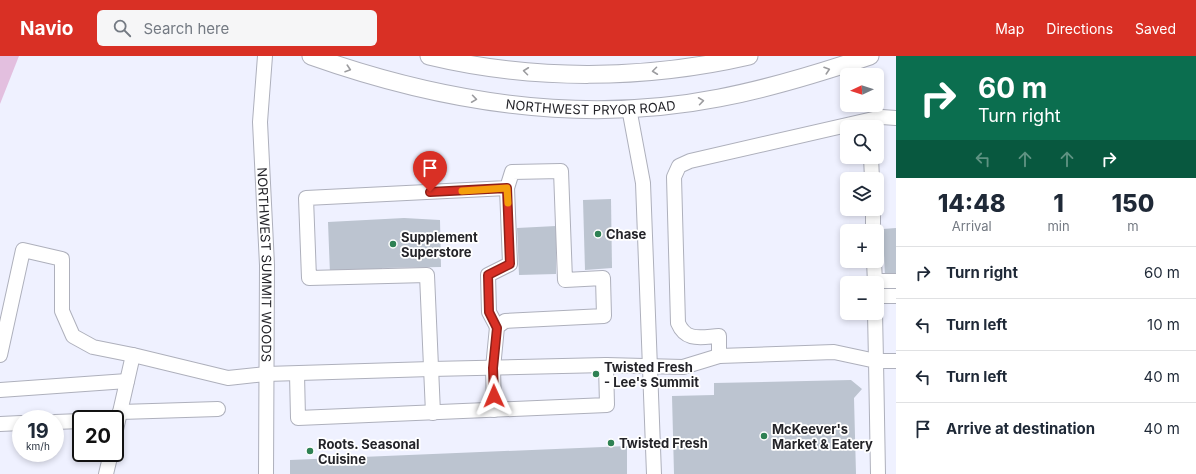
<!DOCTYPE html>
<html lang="en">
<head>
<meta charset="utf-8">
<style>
  :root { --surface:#fff; --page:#f6f6f7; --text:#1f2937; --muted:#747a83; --line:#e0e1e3; --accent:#d93025 }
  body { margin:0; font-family:Inter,sans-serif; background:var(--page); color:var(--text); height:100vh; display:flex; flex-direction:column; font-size:15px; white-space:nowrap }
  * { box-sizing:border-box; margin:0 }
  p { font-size:13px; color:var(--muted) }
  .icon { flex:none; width:22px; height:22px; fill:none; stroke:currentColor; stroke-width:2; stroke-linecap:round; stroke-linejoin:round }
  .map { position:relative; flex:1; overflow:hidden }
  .sheet { display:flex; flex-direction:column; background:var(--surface); width:300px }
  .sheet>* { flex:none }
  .banner { background:#0b6e4f; color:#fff; overflow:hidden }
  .needle { width:26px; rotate:266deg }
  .fabs { position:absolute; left:840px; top:12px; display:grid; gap:8px }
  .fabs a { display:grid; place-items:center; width:44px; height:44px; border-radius:6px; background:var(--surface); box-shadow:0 2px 6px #0003; font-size:20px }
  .speed { position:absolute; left:12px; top:354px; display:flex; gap:8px; font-size:20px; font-weight:700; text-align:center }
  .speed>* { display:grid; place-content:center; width:52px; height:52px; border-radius:50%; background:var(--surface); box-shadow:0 2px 6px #0003; line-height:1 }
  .speed small { font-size:10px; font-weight:400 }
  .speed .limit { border:2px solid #111; border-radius:6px; background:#fff; color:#111 }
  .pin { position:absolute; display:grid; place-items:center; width:34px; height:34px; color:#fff; margin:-41px -17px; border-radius:50% 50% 50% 0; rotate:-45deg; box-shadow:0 0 4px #0007 }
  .pin .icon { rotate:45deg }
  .me { position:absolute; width:44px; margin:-22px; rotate:359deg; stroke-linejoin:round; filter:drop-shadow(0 0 3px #0008) }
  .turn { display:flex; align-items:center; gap:14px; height:84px; padding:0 16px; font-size:18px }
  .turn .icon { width:52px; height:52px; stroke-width:2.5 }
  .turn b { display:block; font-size:28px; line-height:34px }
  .lanes { display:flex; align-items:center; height:38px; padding:0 16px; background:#0003; justify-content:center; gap:20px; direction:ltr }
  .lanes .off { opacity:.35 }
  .eta { display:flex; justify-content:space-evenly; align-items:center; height:68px; text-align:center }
  .eta b { font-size:24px; font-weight:800; line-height:28px }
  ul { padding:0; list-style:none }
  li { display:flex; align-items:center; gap:12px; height:52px; padding:0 16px; border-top:1px solid var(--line) }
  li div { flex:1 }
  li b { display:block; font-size:15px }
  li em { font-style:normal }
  header { display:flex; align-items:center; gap:24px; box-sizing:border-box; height:56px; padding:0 20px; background:var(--accent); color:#fff }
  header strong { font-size:19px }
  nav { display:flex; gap:22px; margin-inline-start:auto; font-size:14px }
  .search { width:280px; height:36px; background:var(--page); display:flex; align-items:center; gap:10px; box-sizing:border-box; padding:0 14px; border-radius:6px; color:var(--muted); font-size:15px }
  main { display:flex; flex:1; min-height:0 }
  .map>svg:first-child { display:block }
</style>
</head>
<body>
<header>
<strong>Navio</strong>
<div class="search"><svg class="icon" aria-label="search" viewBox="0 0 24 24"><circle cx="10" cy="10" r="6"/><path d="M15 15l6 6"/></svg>Search here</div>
<nav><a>Map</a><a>Directions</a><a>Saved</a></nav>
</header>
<main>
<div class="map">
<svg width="896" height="418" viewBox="0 0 896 418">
  <rect width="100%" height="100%" fill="#eff1ff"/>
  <path fill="#e3bfdf" d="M 0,0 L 19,0 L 0,48 Z"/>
  <g fill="#bcc4d0">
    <path d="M 611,143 L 612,212 L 585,214 L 583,144 Z"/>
    <path d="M 404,162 L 440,164 L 441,211 L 382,212 L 382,216 L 330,218 L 328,166 Z"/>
    <path d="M 556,170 L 556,218 L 519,219 L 517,172 Z"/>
    <path d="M 896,172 L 896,223 L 885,223 L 883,173 Z"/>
    <path d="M 851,324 L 862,333 L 854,342 L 856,418 L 674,418 L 672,340 L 714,339 L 714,327 Z"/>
    <path d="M 627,390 L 627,418 L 290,418 L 290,404 Z"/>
  </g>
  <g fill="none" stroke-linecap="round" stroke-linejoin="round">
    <defs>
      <g id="minor">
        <path id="s1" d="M 265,0 L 260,66 L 267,209 L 266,418"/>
        <path d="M 629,52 L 643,127 L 654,418"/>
        <path d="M 871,101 L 872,123"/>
        <path d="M 873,153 L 873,175"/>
        <path d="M 874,205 L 875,227"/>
        <path d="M 875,225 L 896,225"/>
        <path d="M 877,240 L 896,240"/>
        <path d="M 875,257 L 876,305 L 896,305"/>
        <path d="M 497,271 L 489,256 L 488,219 L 510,208 L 507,132"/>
        <path d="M 0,299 L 23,194 L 62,203 L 62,255 L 73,280 L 93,291 L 133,299"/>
        <path d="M 719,300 L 719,280 C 701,281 686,286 678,267 L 674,121 L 679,110 L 690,105 L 882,61 L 896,62"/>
        <path d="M 297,318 L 298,362 L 607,349 L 606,309"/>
        <path d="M 0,334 L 127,325"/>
        <path d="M 120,356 L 218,353"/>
        <path d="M 433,357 L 427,219 L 309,222 L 306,142 L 507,132 L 512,116 L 561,115 L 565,224 L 603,222 L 604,260 L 505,265 L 497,271 L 493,312 L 494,354"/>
        <path d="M 55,366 L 81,365"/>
        <path d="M 0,368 L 21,367"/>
        <path d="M 115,378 L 133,299 L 228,322 L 266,318 L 431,313 L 606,309 L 683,311 L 719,300 L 834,296 L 876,305 L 878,418"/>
        <path d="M 106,418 L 111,397"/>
      </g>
      <g id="major">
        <path id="s2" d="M 311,0 C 441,46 582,69 719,42 C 771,32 820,17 870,0"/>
        <path d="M 429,0 C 533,25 645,24 749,0"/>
      </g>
    </defs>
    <use href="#minor" stroke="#aeb0bc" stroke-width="16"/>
    <use href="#major" stroke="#aeb0bc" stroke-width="19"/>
    <use href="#minor" stroke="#fff" stroke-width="14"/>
    <use href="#major" stroke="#fff" stroke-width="17"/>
  </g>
  <defs><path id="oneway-chevron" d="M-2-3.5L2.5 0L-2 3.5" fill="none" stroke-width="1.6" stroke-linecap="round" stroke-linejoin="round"/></defs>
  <g stroke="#9c9c9f">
    <use href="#oneway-chevron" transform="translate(348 13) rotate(18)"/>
    <use href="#oneway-chevron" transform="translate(827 14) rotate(-18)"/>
    <use href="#oneway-chevron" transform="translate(526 15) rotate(-173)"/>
    <use href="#oneway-chevron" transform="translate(655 15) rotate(173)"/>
    <use href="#oneway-chevron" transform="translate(474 43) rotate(8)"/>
    <use href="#oneway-chevron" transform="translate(701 45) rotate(-8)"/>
  </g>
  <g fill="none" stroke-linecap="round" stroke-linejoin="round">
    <defs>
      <path id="route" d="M 430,136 L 507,132 L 510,208 L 488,219 L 489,256 L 497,272 L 493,312 L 494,340"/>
    </defs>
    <use href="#route" stroke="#8d1f18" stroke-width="10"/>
    <use href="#route" stroke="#d93025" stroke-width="7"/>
    <path stroke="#f59e0b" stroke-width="7" d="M 462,135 L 507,132 L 508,147"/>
  </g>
  <g fill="#2e8153" stroke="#fff" stroke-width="1.5">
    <circle cx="598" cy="178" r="4"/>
    <circle cx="393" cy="188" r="4"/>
    <circle cx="596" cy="318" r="4"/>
    <circle cx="764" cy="380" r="4"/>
    <circle cx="611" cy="387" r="4"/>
    <circle cx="310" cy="395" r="4"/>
  </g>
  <g text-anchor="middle" stroke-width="3.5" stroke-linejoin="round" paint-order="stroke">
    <g font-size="13" fill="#242429" stroke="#fff">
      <text dy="5" stroke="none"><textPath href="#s2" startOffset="286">NORTHWEST PRYOR ROAD</textPath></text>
      <text dy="5" stroke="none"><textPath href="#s1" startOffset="209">NORTHWEST SUMMIT WOODS</textPath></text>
    </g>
    <g font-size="13" font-weight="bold" fill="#242429" stroke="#fff" text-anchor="start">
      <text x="606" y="183">Chase</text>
      <text x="401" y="186">Supplement<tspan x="401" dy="15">Superstore</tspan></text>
      <text x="604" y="316">Twisted Fresh<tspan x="604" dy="15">- Lee's Summit</tspan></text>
      <text x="772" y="378">McKeever's<tspan x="772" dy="15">Market &amp; Eatery</tspan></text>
      <text x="619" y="392">Twisted Fresh</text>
      <text x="318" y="393">Roots. Seasonal<tspan x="318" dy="15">Cuisine</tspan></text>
    </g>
  </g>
</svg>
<div class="fabs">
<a><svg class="needle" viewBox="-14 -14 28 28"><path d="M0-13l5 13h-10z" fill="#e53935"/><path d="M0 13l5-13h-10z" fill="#747a83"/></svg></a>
<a><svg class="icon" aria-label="search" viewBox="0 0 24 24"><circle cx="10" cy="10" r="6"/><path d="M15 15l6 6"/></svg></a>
<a><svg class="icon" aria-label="layers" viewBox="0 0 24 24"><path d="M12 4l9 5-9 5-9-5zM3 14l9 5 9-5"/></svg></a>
<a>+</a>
<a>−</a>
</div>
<div class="speed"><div>19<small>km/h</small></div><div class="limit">20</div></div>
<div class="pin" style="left:430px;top:136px;background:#d93025"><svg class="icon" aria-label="arrive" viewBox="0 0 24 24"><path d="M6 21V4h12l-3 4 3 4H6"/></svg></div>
<svg class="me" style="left:494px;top:340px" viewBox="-20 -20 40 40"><path d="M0-17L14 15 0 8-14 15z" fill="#d93025" stroke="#fff" stroke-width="4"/></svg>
</div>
<section class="sheet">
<div class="banner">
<div class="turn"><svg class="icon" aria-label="right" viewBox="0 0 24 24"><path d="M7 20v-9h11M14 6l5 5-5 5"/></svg><div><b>60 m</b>Turn right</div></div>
<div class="lanes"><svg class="icon off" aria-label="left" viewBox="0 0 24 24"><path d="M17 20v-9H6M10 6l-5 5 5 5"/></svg><svg class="icon off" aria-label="ahead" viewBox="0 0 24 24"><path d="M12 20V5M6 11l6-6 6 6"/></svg><svg class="icon off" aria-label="ahead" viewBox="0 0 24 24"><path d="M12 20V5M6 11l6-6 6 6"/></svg><svg class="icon" aria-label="right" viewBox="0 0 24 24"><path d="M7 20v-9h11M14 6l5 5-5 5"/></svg></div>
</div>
<div class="eta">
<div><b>14:48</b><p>Arrival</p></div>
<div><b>1</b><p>min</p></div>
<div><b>150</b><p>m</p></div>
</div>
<ul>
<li><svg class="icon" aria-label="right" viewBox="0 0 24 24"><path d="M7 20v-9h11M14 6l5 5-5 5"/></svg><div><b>Turn right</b></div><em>60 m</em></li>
<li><svg class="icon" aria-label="left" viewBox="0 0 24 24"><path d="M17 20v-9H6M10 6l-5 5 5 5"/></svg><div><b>Turn left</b></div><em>10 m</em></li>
<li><svg class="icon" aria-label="left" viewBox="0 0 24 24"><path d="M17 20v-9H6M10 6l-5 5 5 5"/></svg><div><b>Turn left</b></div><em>40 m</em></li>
<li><svg class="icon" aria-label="arrive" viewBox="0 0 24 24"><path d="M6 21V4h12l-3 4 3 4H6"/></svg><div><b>Arrive at destination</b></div><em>40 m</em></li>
</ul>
</section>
</main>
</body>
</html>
